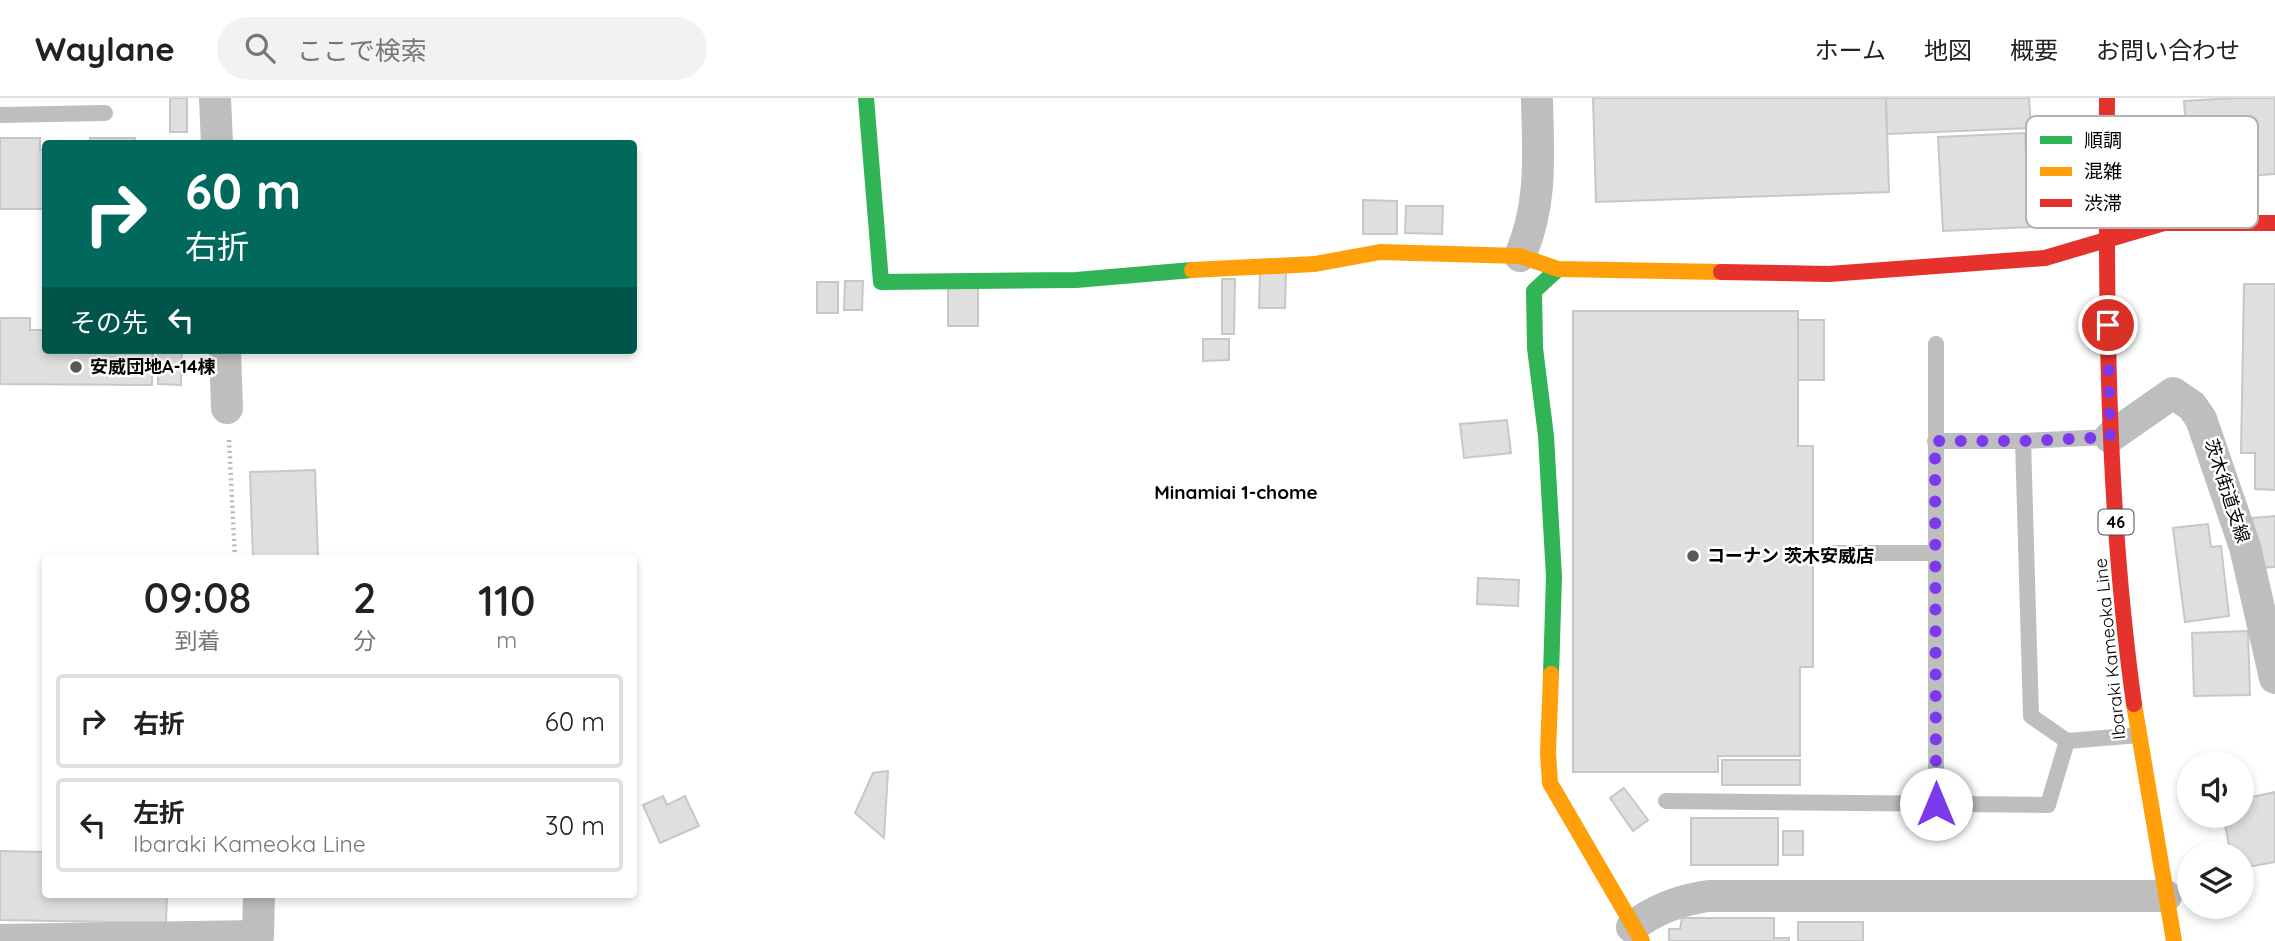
<!DOCTYPE html>
<html lang="ja">
<head>
<meta charset="utf-8">
<style>
  :root { --surface:#fff; --page:#f2f2f2; --text:#222; --muted:#767676; --line:#e0e0e0 }
  body { margin:0; font-family:Quicksand,"Noto Sans JP",sans-serif; background:var(--page); color:var(--text); height:100vh; display:flex; flex-direction:column; font-size:26px; white-space:nowrap }
  * { box-sizing:border-box; margin:0 }
  p { font-size:23px; color:var(--muted) }
  .icon { flex:none; width:38px; height:38px; fill:none; stroke:currentColor; stroke-width:2; stroke-linecap:round; stroke-linejoin:round }
  .map { position:relative; flex:1; overflow:hidden }
  .side { position:absolute; left:42px; top:457px; width:595px; height:343px; display:flex; flex-direction:column; background:var(--surface); border-radius:7px; box-shadow:0 4px 10px #0003 }
  .side>* { flex:none }
  .banner { position:absolute; left:42px; top:42px; width:595px; height:214px; border-radius:7px; box-shadow:0 4px 10px #0003; background:#00695c; color:#fff; overflow:hidden }
  .tools { position:absolute; left:2177px; top:653px; display:grid; gap:14px }
  .tools a { display:grid; place-items:center; width:77px; height:77px; border-radius:50%; background:var(--surface); box-shadow:0 4px 10px #0003; font-size:35px }
  .pin { position:absolute; display:grid; place-items:center; width:60px; height:60px; color:#fff; margin:-30px; border:4px solid #fff; border-radius:50%; box-shadow:0 2px 7px #0007 }
  .me { position:absolute; width:77px; margin:-38px; rotate:0deg; stroke-linejoin:round; filter:drop-shadow(0 0 5px #0008) }
  .turn { display:flex; align-items:center; gap:24px; height:147px; padding:0 28px; font-size:32px }
  .turn .icon { width:91px; height:91px; stroke-width:2.5 }
  .turn b { display:block; font-size:49px; line-height:60px }
  .then { display:flex; align-items:center; height:66px; padding:0 28px; background:#0003; gap:14px; font-size:26px }
  .eta { display:flex; justify-content:space-evenly; align-items:center; height:119px; text-align:center }
  .eta b { font-size:42px; font-weight:600; line-height:49px }
  ul { padding:0; list-style:none }
  li { display:flex; align-items:center; gap:21px; height:94px; margin:0 14px 10px; padding:0 14px; border:4px solid var(--line); border-radius:7px }
  li div { flex:1 }
  li b { display:block; font-size:26px }
  li em { font-style:normal }
  header { display:flex; align-items:center; gap:42px; box-sizing:border-box; height:98px; padding:0 35px; background:var(--surface); border-bottom:2px solid var(--line) }
  header strong { font-size:33px }
  nav { display:flex; gap:38px; margin-inline-start:auto; font-size:24px }
  .search { width:490px; height:63px; background:var(--page); display:flex; align-items:center; gap:18px; box-sizing:border-box; padding:0 24px; border-radius:38px; color:var(--muted); font-size:26px }
  .map>svg:first-child { display:block }
</style>
</head>
<body>
<header>
<strong>Waylane</strong>
<div class="search"><svg class="icon" aria-label="search" viewBox="0 0 24 24"><circle cx="10" cy="10" r="6"/><path d="M15 15l6 6"/></svg>ここで検索</div>
<nav><a>ホーム</a><a>地図</a><a>概要</a><a>お問い合わせ</a></nav>
</header>
<div class="map">
<svg width="2275" height="843" viewBox="0 0 2275 843">
  <rect width="100%" height="100%" fill="#fff"/>
  <g fill="#dfdfdf" stroke="#c7c7c7" stroke-width="2">
    <rect x="170" y="0" width="17" height="34"/>
    <path d="M 1593,0 L 1886,0 L 1889,94 L 1596,104 Z"/>
    <path d="M 1886,0 L 2029,0 L 2031,30 L 1887,36 Z"/>
    <path d="M 2234,0 L 2275,0 L 2275,76 L 2189,82 L 2184,3 Z"/>
    <path d="M 2025,35 L 2030,129 L 1943,133 L 1938,39 Z"/>
    <path d="M 0,40 L 40,40 L 40,52 L 46,52 L 46,111 L 0,111 Z"/>
    <rect x="90" y="40" width="45" height="6"/>
    <path d="M 1363,102 L 1397,103 L 1397,136 L 1363,136 Z"/>
    <path d="M 1406,108 L 1443,108 L 1442,136 L 1405,135 Z"/>
    <path d="M 1260,175 L 1286,175 L 1285,210 L 1259,210 Z"/>
    <path d="M 1222,181 L 1235,181 L 1234,236 L 1222,236 Z"/>
    <path d="M 845,183 L 863,183 L 862,212 L 844,212 Z"/>
    <rect x="817" y="184" width="21" height="31"/>
    <path d="M 2244,186 L 2275,186 L 2275,392 L 2255,391 L 2255,355 L 2241,355 Z"/>
    <path d="M 978,187 L 978,228 L 948,228 L 948,188 Z"/>
    <path d="M 1573,213 L 1798,213 L 1798,348 L 1813,348 L 1813,569 L 1800,569 L 1800,658 L 1718,658 L 1718,674 L 1573,674 Z"/>
    <path d="M 0,220 L 30,220 L 30,232 L 46,232 L 46,252 L 153,252 L 152,287 L 0,286 Z"/>
    <rect x="1798" y="222" width="26" height="60"/>
    <path d="M 1203,241 L 1229,241 L 1229,262 L 1203,263 Z"/>
    <path d="M 158,252 L 182,252 L 181,287 L 158,286 Z"/>
    <path d="M 1507,322 L 1511,355 L 1464,360 L 1460,326 Z"/>
    <path d="M 315,372 L 318,460 L 253,460 L 250,374 Z"/>
    <path d="M 2275,418 L 2275,469 L 2257,470 L 2252,420 Z"/>
    <path d="M 2208,426 L 2211,449 L 2221,448 L 2229,518 L 2185,524 L 2173,430 Z"/>
    <path d="M 1478,480 L 1519,482 L 1518,508 L 1477,506 Z"/>
    <path d="M 2248,533 L 2250,597 L 2194,598 L 2192,535 Z"/>
    <rect x="1722" y="662" width="78" height="25"/>
    <path d="M 888,673 L 884,740 L 855,715 L 873,675 Z"/>
    <path d="M 1624,690 L 1648,722 L 1633,733 L 1610,700 Z"/>
    <path d="M 2275,694 L 2275,764 L 2242,770 L 2242,756 L 2231,756 L 2223,718 L 2242,718 L 2242,701 Z"/>
    <path d="M 663,698 L 667,707 L 685,698 L 699,728 L 660,745 L 643,707 Z"/>
    <rect x="1691" y="720" width="87" height="47"/>
    <rect x="1783" y="733" width="20" height="24"/>
    <path d="M 0,753 L 46,754 L 46,796 L 167,796 L 166,825 L 0,822 Z"/>
    <path d="M 1682,820 L 1774,820 L 1774,840 L 1789,840 L 1789,843 L 1669,843 L 1669,831 L 1680,831 Z"/>
    <rect x="1798" y="824" width="65" height="19"/>
  </g>
  <g fill="none" stroke-linecap="round" stroke-linejoin="round">
    <path stroke="#b9b9b9" stroke-width="4.5" stroke-dasharray="2 3.5" stroke-linecap="butt" d="M 229,342 L 235,460"/>
    <g stroke="#bebebe" stroke-width="16">
      <path d="M 0,17 L 105,15"/>
      <path d="M 1936,246 L 1936,706"/>
      <path d="M 1935,343 L 2023,343 L 2031,618 L 2067,643"/>
      <path d="M 2023,343 L 2110,339"/>
      <path d="M 1834,455 L 1936,455"/>
      <path d="M 1666,703 L 2048,707 L 2067,643 L 2139,637"/>
    </g>
    <g stroke="#bebebe" stroke-width="32">
      <path d="M 215,0 L 217,46"/>
      <path d="M 1520,158 C 1543,105 1538,56 1537,0"/>
      <path d="M 225,252 L 227,310"/>
      <path d="M 2110,339 L 2173,295 L 2192,308 L 2201,321 L 2245,449 L 2275,580"/>
      <path d="M 1632,829 C 1655,811 1680,802 1708,798 L 2166,798"/>
      <path d="M 0,842 L 258,838 L 259,796"/>
    </g>
    <g stroke="#30b455" stroke-width="16">
      <path d="M 866,0 L 881,184 L 1076,182 L 1192,172"/>
      <path d="M 1551,576 L 1554,479 L 1546,338 L 1535,250 L 1534,193 L 1558,171"/>
    </g>
    <g stroke="#ff9f0a" stroke-width="16">
      <path d="M 1192,172 L 1315,166 L 1380,154 L 1520,158 L 1558,171 L 1721,174"/>
      <path d="M 1551,576 L 1548,655 L 1550,685 L 1642,843"/>
      <path d="M 2134,606 L 2174,843"/>
    </g>
    <g stroke="#e5322d" stroke-width="16">
      <path d="M 2107,0 C 2106,202 2106,406 2134,606"/>
      <path d="M 1721,174 L 1829,176 L 2045,160 L 2164,125 L 2275,125"/>
    </g>
  </g>
  <g fill="none" stroke-linecap="round" stroke-linejoin="round">
    <path stroke="#7c3aed" stroke-width="12" stroke-dasharray="0 21.6" d="M 1936,706 L 1935,343 L 2023,343 L 2110,339 L 2108,227"/>
  </g>
  <g fill="#595959" stroke="#fff" stroke-width="2.5">
    <circle cx="76" cy="269" r="7"/>
    <circle cx="1693" cy="458" r="7"/>
  </g>
  <g text-anchor="middle" stroke-width="5" stroke-linejoin="round" paint-order="stroke">
    <rect fill="#fff" stroke="#4c4c4c" stroke-width="2" x="2098.5" y="411.5" width="35" height="25" rx="5"/>
    <g font-size="16" font-weight="bold" fill="#000">
      <text x="2116" y="430">46</text>
    </g>
    <g font-size="18" font-weight="bold" fill="#000" stroke="#fff" text-anchor="start">
      <text x="90" y="275">安威団地A-14棟</text>
      <text x="1707" y="464">コーナン 茨木安威店</text>
    </g>
    <g font-size="18" fill="#000" stroke="#fff">
      <text transform="translate(2227 393) rotate(72)" y="6">茨木街道支線</text>
      <text transform="translate(2110 551) rotate(-96)" y="6">Ibaraki Kameoka Line</text>
    </g>
    <g font-size="19" font-weight="bold" fill="#000" stroke="#fff">
      <text x="1236" y="401">Minamiai 1-chome</text>
    </g>
  </g>
  <rect x="2026" y="18" width="232" height="112" rx="10" fill="#fff" stroke="#b2b2b2" stroke-width="2"/>
  <rect x="2040" y="38" width="32" height="8" fill="#30b455"/>
  <rect x="2040" y="69" width="32" height="9" fill="#ff9f0a"/>
  <rect x="2040" y="101" width="32" height="8" fill="#e5322d"/>
  <g font-size="19" fill="#000">
    <text x="2084" y="49">順調</text>
    <text x="2084" y="80">混雑</text>
    <text x="2084" y="112">渋滞</text>
  </g>
</svg>
<div class="tools">
<a><svg class="icon" aria-label="sound" viewBox="0 0 24 24"><path d="M4 9h4l5-4v14l-5-4H4zM17 9q2 3 0 6"/></svg></a>
<a><svg class="icon" aria-label="layers" viewBox="0 0 24 24"><path d="M12 4l9 5-9 5-9-5zM3 14l9 5 9-5"/></svg></a>
</div>
<div class="pin" style="left:2108px;top:227px;background:#d93025"><svg class="icon" aria-label="arrive" viewBox="0 0 24 24"><path d="M6 21V4h12l-3 4 3 4H6"/></svg></div>
<svg class="me" style="left:1936px;top:706px" viewBox="-20 -20 40 40"><circle r="19" fill="#fff"/><path d="M0-13L10 11 0 6-10 11z" fill="#7c3aed"/></svg>
<div class="banner">
<div class="turn"><svg class="icon" aria-label="right" viewBox="0 0 24 24"><path d="M7 20v-9h11M14 6l5 5-5 5"/></svg><div><b>60 m</b>右折</div></div>
<div class="then">その先<svg class="icon" aria-label="left" viewBox="0 0 24 24"><path d="M17 20v-9H6M10 6l-5 5 5 5"/></svg></div>
</div>
<section class="side">
<div class="eta">
<div><b>09:08</b><p>到着</p></div>
<div><b>2</b><p>分</p></div>
<div><b>110</b><p>m</p></div>
</div>
<ul>
<li><svg class="icon" aria-label="right" viewBox="0 0 24 24"><path d="M7 20v-9h11M14 6l5 5-5 5"/></svg><div><b>右折</b></div><em>60 m</em></li>
<li><svg class="icon" aria-label="left" viewBox="0 0 24 24"><path d="M17 20v-9H6M10 6l-5 5 5 5"/></svg><div><b>左折</b><p>Ibaraki Kameoka Line</p></div><em>30 m</em></li>
</ul>
</section>
</div>
</body>
</html>
